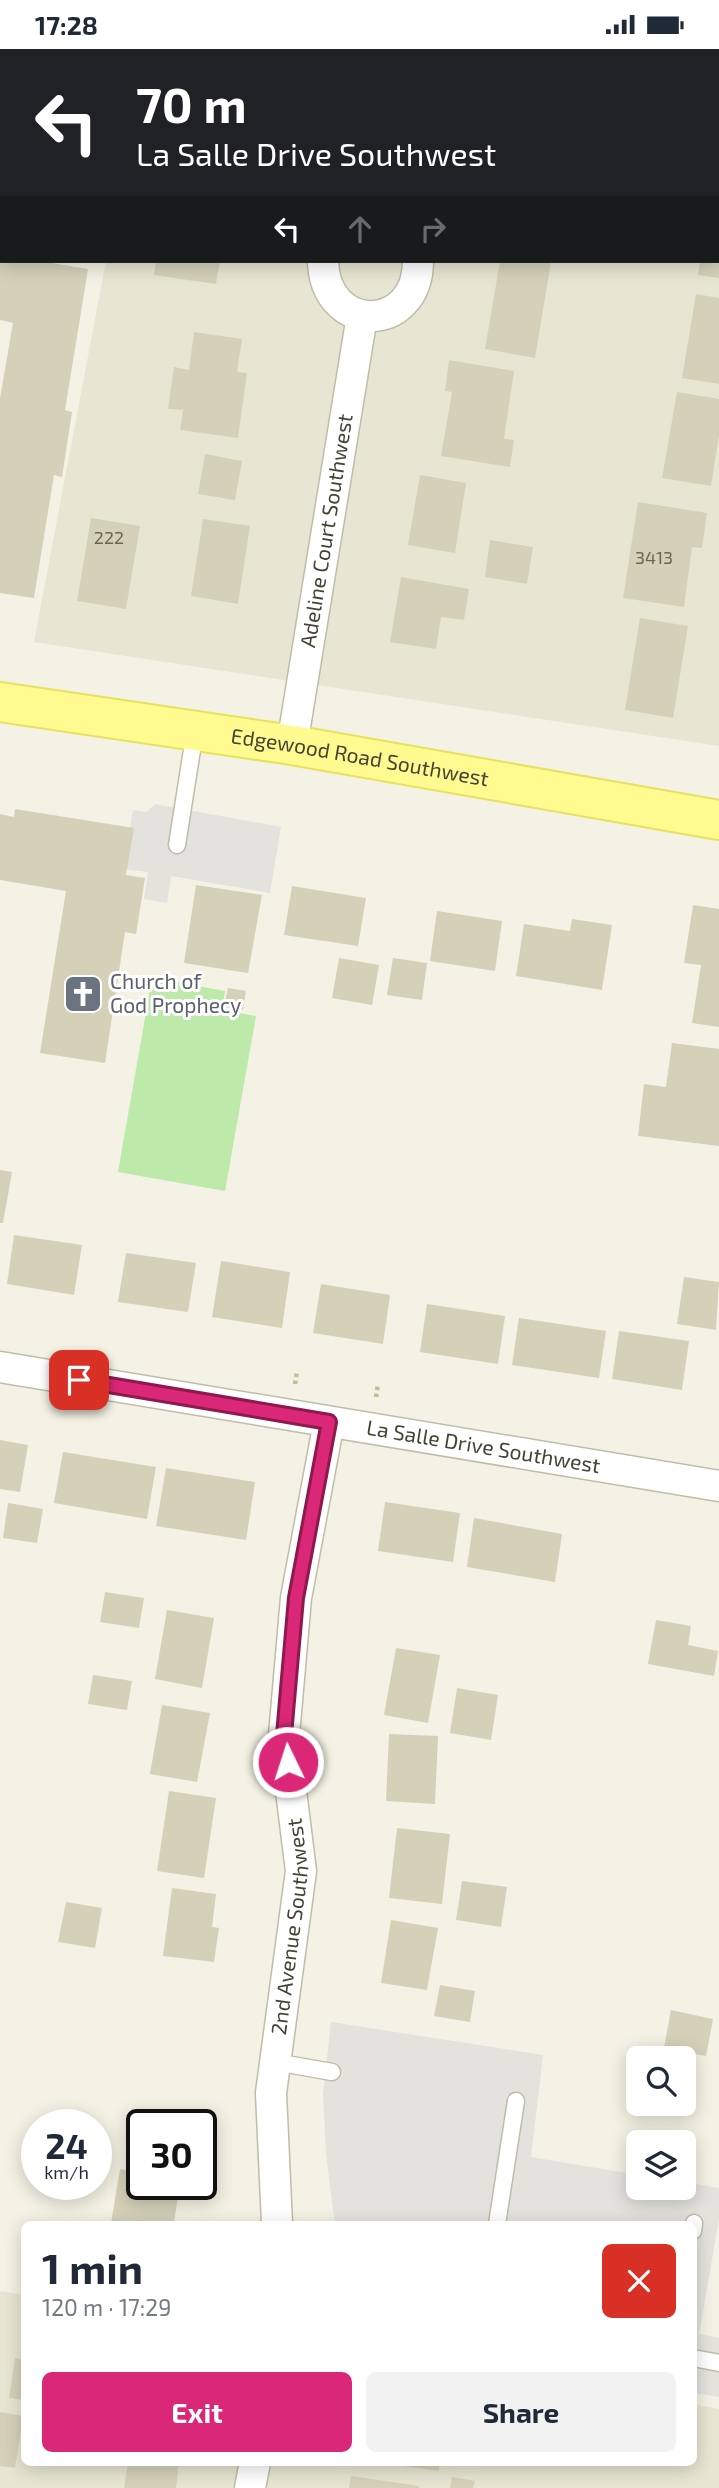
<!DOCTYPE html>
<html lang="en">
<head>
<meta charset="utf-8">
<style>
  :root { --surface:#fff; --page:#f2f2f3; --text:#1f2937; --muted:#747a83; --accent:#db2777 }
  body { margin:0; font-family:"Exo 2",sans-serif; background:var(--page); color:var(--text); height:100vh; display:flex; flex-direction:column; font-size:26px; white-space:nowrap }
  * { box-sizing:border-box; margin:0 }
  p { font-size:23px; color:var(--muted) }
  .icon { flex:none; width:38px; height:38px; fill:none; stroke:currentColor; stroke-width:2; stroke-linecap:round; stroke-linejoin:round }
  .map { position:relative; flex:1; overflow:hidden }
  .sheet { position:absolute; left:21px; top:2172px; width:676px; height:245px; display:flex; flex-direction:column; background:var(--surface); border-radius:10px; box-shadow:0 4px 18px #0003 }
  .sheet>* { flex:none }
  .top-card { position:absolute; left:0px; top:0px; width:719px; height:214px; box-shadow:0 4px 18px #0003; background:#202124; color:#fff; overflow:hidden }
  .tools { position:absolute; left:626px; top:1997px; display:grid; gap:14px }
  .tools a { display:grid; place-items:center; width:70px; height:70px; border-radius:10px; background:var(--surface); box-shadow:0 4px 18px #0003; font-size:35px }
  .speed { position:absolute; left:21px; top:2060px; display:flex; gap:14px; font-size:35px; font-weight:700; text-align:center }
  .speed>* { display:grid; place-content:center; width:91px; height:91px; border-radius:50%; background:var(--surface); box-shadow:0 4px 18px #0003; line-height:1 }
  .speed small { font-size:18px; font-weight:400 }
  .speed .limit { border:4px solid #111; border-radius:10px; background:#fff; color:#111 }
  .pin { position:absolute; display:grid; place-items:center; width:60px; height:60px; color:#fff; margin:-30px; border-radius:14px; box-shadow:0 4px 10px #0006 }
  .me { position:absolute; width:77px; margin:-38px; rotate:356deg; stroke-linejoin:round; filter:drop-shadow(0 0 5px #0008) }
  .turn { display:flex; align-items:center; gap:24px; height:147px; padding:0 21px; font-size:32px }
  .turn .icon { width:91px; height:91px; stroke-width:2.5 }
  .turn b { display:block; font-size:49px; line-height:60px }
  .lanes { display:flex; align-items:center; height:66px; padding:0 21px; background:#0003; justify-content:center; gap:35px; direction:ltr }
  .lanes .off { opacity:.35 }
  .round { display:grid; place-items:center; flex:none; width:74px; height:74px; border-radius:10px; background:var(--page) }
  .head { display:flex; align-items:center; justify-content:space-between; height:119px; padding:0 21px }
  h1 { font-size:42px; font-weight:700; line-height:52px }
  .primary-button { display:flex; gap:14px; margin-top:auto; padding:14px 21px }
  .primary-button a { flex:1; height:80px; border-radius:10px; background:var(--accent); color:#fff; font-size:28px; font-weight:700; line-height:80px; text-align:center }
  .primary-button a+a { background:var(--page); color:var(--text) }
  .status { display:flex; justify-content:space-between; align-items:center; height:49px; padding:0 35px; background:var(--surface); direction:ltr }
  .status svg { height:19px; fill:currentColor }
  .map>svg:first-child { display:block }
</style>
</head>
<body>
<div class="status"><b>17:28</b><svg viewBox="0 0 49 12"><path d="M0 12V9h3v3zM5 12V6h3v6zM10 12V3h3v9zM15 12V0h3v12zM26 1h20v11H26zM47 4h2v5h-2z"/></svg></div>
<div class="map">
<svg width="719" height="2439" viewBox="0 0 719 2439">
  <rect width="100%" height="100%" fill="#f3f2e4"/>
  <g fill="#e7e6d2">
    <path d="M 147,0 L 719,0 L 719,697 L 34,593 L 106,212 L 718,212 L 718,2 L 146,2 Z"/>
    <path d="M 0,2242 L 24,2246 L 24,2413 L 693,2413 L 693,2355 L 719,2360 L 719,2439 L 0,2439 Z"/>
  </g>
  <path fill="#bde9ab" d="M 152,929 L 225,942 L 222,961 L 256,967 L 225,1142 L 118,1123 Z"/>
  <g fill="#e3e2dd">
    <path d="M 155,755 L 281,778 L 270,844 L 171,827 L 167,854 L 144,850 L 148,823 L 123,820 L 133,761 L 147,763 Z"/>
    <path d="M 331,1973 L 543,2006 L 531,2108 L 639,2126 L 639,2138 L 684,2138 L 684,2133 L 719,2139 L 719,2170 L 699,2285 L 719,2289 L 719,2348 L 693,2344 L 693,2175 L 335,2175 L 326,2105 L 323,2045 Z"/>
  </g>
  <g fill="#d5d1b9">
    <path d="M 0,212 L 40,212 L 88,220 L 65,361 L 72,363 L 62,428 L 54,426 L 34,549 L 0,544 L 0,349 L 13,274 L 0,271 Z"/>
    <path d="M 156,212 L 220,212 L 216,235 L 154,226 Z"/>
    <path d="M 500,212 L 551,213 L 535,309 L 485,300 Z"/>
    <path d="M 700,212 L 719,212 L 719,229 L 698,226 Z"/>
    <path d="M 696,245 L 719,249 L 719,335 L 682,329 Z"/>
    <path d="M 194,283 L 242,290 L 237,323 L 247,324 L 238,389 L 180,381 L 183,361 L 168,360 L 174,318 L 189,321 Z"/>
    <path d="M 449,311 L 514,322 L 504,390 L 514,391 L 510,418 L 441,407 L 452,343 L 445,342 Z"/>
    <path d="M 677,343 L 719,350 L 719,386 L 711,437 L 662,429 Z"/>
    <path d="M 205,405 L 242,412 L 235,451 L 198,445 Z"/>
    <path d="M 420,426 L 466,434 L 455,504 L 408,496 Z"/>
    <path d="M 638,453 L 707,464 L 702,499 L 692,498 L 684,558 L 623,549 Z"/>
    <path d="M 91,469 L 140,477 L 126,560 L 77,552 Z"/>
    <path d="M 203,470 L 250,477 L 238,555 L 191,547 Z"/>
    <path d="M 490,491 L 533,498 L 527,535 L 485,528 Z"/>
    <path d="M 401,528 L 469,540 L 464,571 L 441,568 L 436,600 L 390,593 Z"/>
    <path d="M 640,569 L 688,577 L 673,669 L 625,661 Z"/>
    <path d="M 15,760 L 134,779 L 126,826 L 145,829 L 136,885 L 125,883 L 105,1014 L 40,1004 L 66,842 L 0,831 L 0,765 L 14,768 Z"/>
    <path d="M 196,836 L 262,846 L 248,924 L 184,914 Z"/>
    <path d="M 292,837 L 366,849 L 358,897 L 284,886 Z"/>
    <path d="M 693,856 L 719,860 L 719,978 L 692,974 L 701,916 L 684,914 Z"/>
    <path d="M 437,862 L 502,872 L 495,922 L 430,912 Z"/>
    <path d="M 572,870 L 612,876 L 602,941 L 516,927 L 524,875 L 570,882 Z"/>
    <path d="M 339,909 L 379,916 L 372,956 L 332,949 Z"/>
    <path d="M 393,909 L 427,914 L 422,951 L 387,946 Z"/>
    <path d="M 228,939 L 246,942 L 243,961 L 224,958 Z"/>
    <path d="M 672,994 L 719,1000 L 719,1097 L 638,1087 L 644,1035 L 666,1038 Z"/>
    <path d="M 0,1121 L 12,1123 L 3,1174 L 0,1174 Z"/>
    <path d="M 14,1186 L 82,1196 L 74,1246 L 7,1235 Z"/>
    <path d="M 126,1204 L 196,1214 L 188,1263 L 118,1253 Z"/>
    <path d="M 221,1212 L 290,1223 L 282,1279 L 212,1268 Z"/>
    <path d="M 684,1228 L 719,1233 L 716,1281 L 677,1275 Z"/>
    <path d="M 321,1235 L 390,1246 L 383,1295 L 313,1284 Z"/>
    <path d="M 427,1255 L 505,1267 L 498,1315 L 420,1303 Z"/>
    <path d="M 519,1269 L 606,1282 L 599,1329 L 512,1316 Z"/>
    <path d="M 619,1282 L 689,1292 L 682,1341 L 612,1330 Z"/>
    <path d="M 0,1391 L 28,1396 L 20,1443 L 0,1440 Z"/>
    <path d="M 63,1403 L 156,1418 L 147,1470 L 54,1454 Z"/>
    <path d="M 166,1419 L 255,1433 L 246,1491 L 156,1477 Z"/>
    <path d="M 385,1453 L 460,1464 L 453,1513 L 378,1502 Z"/>
    <path d="M 8,1454 L 43,1460 L 37,1494 L 3,1489 Z"/>
    <path d="M 474,1469 L 562,1485 L 555,1533 L 467,1518 Z"/>
    <path d="M 105,1543 L 144,1549 L 139,1579 L 100,1573 Z"/>
    <path d="M 167,1561 L 214,1569 L 202,1639 L 155,1630 Z"/>
    <path d="M 656,1571 L 691,1577 L 688,1596 L 718,1602 L 714,1627 L 648,1615 Z"/>
    <path d="M 396,1599 L 440,1606 L 428,1674 L 384,1666 Z"/>
    <path d="M 93,1626 L 132,1632 L 127,1661 L 88,1655 Z"/>
    <path d="M 457,1639 L 498,1646 L 491,1691 L 450,1684 Z"/>
    <path d="M 162,1656 L 210,1664 L 197,1733 L 150,1725 Z"/>
    <path d="M 389,1685 L 438,1687 L 435,1755 L 386,1752 Z"/>
    <path d="M 169,1742 L 216,1749 L 204,1829 L 157,1822 Z"/>
    <path d="M 397,1779 L 450,1785 L 442,1855 L 389,1849 Z"/>
    <path d="M 462,1832 L 507,1838 L 501,1878 L 456,1871 Z"/>
    <path d="M 172,1839 L 216,1845 L 212,1878 L 219,1879 L 214,1913 L 163,1907 Z"/>
    <path d="M 66,1853 L 102,1859 L 95,1899 L 58,1893 Z"/>
    <path d="M 391,1871 L 438,1879 L 427,1941 L 381,1934 Z"/>
    <path d="M 440,1936 L 475,1942 L 470,1973 L 434,1967 Z"/>
    <path d="M 671,1961 L 713,1970 L 706,2007 L 664,1999 Z"/>
    <path d="M 120,2120 L 142,2124 L 142,2135 L 180,2135 L 174,2173 L 181,2175 L 111,2175 Z"/>
    <path d="M 15,2309 L 24,2311 L 24,2351 L 9,2349 Z"/>
    <path d="M 0,2363 L 23,2367 L 15,2419 L 0,2417 Z"/>
    <path d="M 128,2413 L 179,2413 L 176,2439 L 124,2439 Z"/>
    <path d="M 404,2413 L 440,2413 L 439,2422 L 404,2417 Z"/>
    <path d="M 351,2427 L 419,2437 L 419,2439 L 349,2439 Z"/>
    <path d="M 452,2428 L 475,2432 L 473,2439 L 450,2439 Z"/>
  </g>
  <g fill="none" stroke-linecap="round" stroke-linejoin="round">
    <defs>
      <g id="lane">
        <path d="M 177,796 L 195,682"/>
        <path d="M 275,2013 L 332,2023"/>
        <path d="M 497,2175 L 516,2052"/>
        <path d="M 693,2182 L 694,2174"/>
        <path d="M 693,2309 L 719,2314"/>
      </g>
      <g id="street">
        <path d="M 69,0 L 79,2"/>
        <path d="M 115,2 L 115,0"/>
        <path d="M 0,70 L 2,70"/>
        <path d="M 323,212 C 325,286 418,285 418,212"/>
        <path id="s1" d="M 292,696 L 362,267"/>
        <path id="s2" d="M 0,1318 L 719,1437"/>
        <path id="s3" d="M 277,2175 L 271,2044 L 301,1822 L 284,1686 L 296,1549 L 329,1373"/>
        <path d="M 250,2439 L 255,2413"/>
      </g>
      <g id="primary">
        <path id="s4" d="M 0,653 L 292,696 L 719,771"/>
      </g>
    </defs>
    <use href="#lane" stroke="#bfbda7" stroke-width="19"/>
    <use href="#street" stroke="#bfbda7" stroke-width="33"/>
    <use href="#primary" stroke="#e8e15d" stroke-width="42"/>
    <g stroke="#c1bd97" stroke-width="4.5" stroke-dasharray="3.5 3.5" stroke-linecap="butt">
      <path d="M 295,1335 L 297,1322"/>
      <path d="M 376,1348 L 378,1335"/>
    </g>
    <use href="#lane" stroke="#fff" stroke-width="16"/>
    <use href="#street" stroke="#fff" stroke-width="30"/>
    <use href="#primary" stroke="#fffb91" stroke-width="38"/>
  </g>
  <g fill="none" stroke-linecap="round" stroke-linejoin="round">
    <defs>
      <path id="route" d="M 79,1331 L 329,1373 L 296,1549 L 284,1686 L 288,1713"/>
    </defs>
    <use href="#route" stroke="#8e194d" stroke-width="18"/>
    <use href="#route" stroke="#db2777" stroke-width="12"/>
  </g>
  <defs>
    <symbol id="church-square" viewBox="-11 -11 22 22"><rect x="-9" y="-9" width="18" height="18" rx="4" fill="#6b7280" stroke="#fff"/><path d="M-1.2-6h2.4v3.5h3.3v2.4h-3.3V6h-2.4V-.1h-3.3v-2.4h3.3Z" fill="#fff"/></symbol>
  </defs>
  <g fill-rule="evenodd">
    <use href="#church-square" x="61" y="923" width="44" height="44"/>
  </g>
  <g text-anchor="middle" stroke-width="6" stroke-linejoin="round" paint-order="stroke">
    <g font-size="18" fill="#696655">
      <text x="109" y="495">222</text>
      <text x="654" y="515">3413</text>
    </g>
    <g font-size="21" fill="#454334" stroke="#fff">
      <text dy="7" stroke="none"><textPath href="#s1" startOffset="217">Adeline Court Southwest</textPath></text>
      <text dy="7" stroke="none"><textPath href="#s4" startOffset="364">Edgewood Road Southwest</textPath></text>
      <text dy="7" stroke="none"><textPath href="#s2" startOffset="490">La Salle Drive Southwest</textPath></text>
      <text dy="7" stroke="none"><textPath href="#s3" startOffset="299">2nd Avenue Southwest</textPath></text>
    </g>
    <g font-size="21" fill="#5b616d" stroke="#fff" text-anchor="start">
      <text x="110" y="940">Church of<tspan x="110" dy="24">God Prophecy</tspan></text>
    </g>
  </g>
</svg>
<div class="tools">
<a><svg class="icon" aria-label="search" viewBox="0 0 24 24"><circle cx="10" cy="10" r="6"/><path d="M15 15l6 6"/></svg></a>
<a><svg class="icon" aria-label="layers" viewBox="0 0 24 24"><path d="M12 4l9 5-9 5-9-5zM3 14l9 5 9-5"/></svg></a>
</div>
<div class="speed"><div>24<small>km/h</small></div><div class="limit">30</div></div>
<div class="pin" style="left:79px;top:1331px;background:#d93025"><svg class="icon" aria-label="arrive" viewBox="0 0 24 24"><path d="M6 21V4h12l-3 4 3 4H6"/></svg></div>
<svg class="me" style="left:288px;top:1713px" viewBox="-20 -20 40 40"><circle r="17" fill="#db2777" stroke="#fff" stroke-width="3"/><path d="M0-11L8 9 0 5-8 9z" fill="#fff"/></svg>
<div class="top-card">
<div class="turn"><svg class="icon" aria-label="left" viewBox="0 0 24 24"><path d="M17 20v-9H6M10 6l-5 5 5 5"/></svg><div><b>70 m</b>La Salle Drive Southwest</div></div>
<div class="lanes"><svg class="icon" aria-label="left" viewBox="0 0 24 24"><path d="M17 20v-9H6M10 6l-5 5 5 5"/></svg><svg class="icon off" aria-label="ahead" viewBox="0 0 24 24"><path d="M12 20V5M6 11l6-6 6 6"/></svg><svg class="icon off" aria-label="right" viewBox="0 0 24 24"><path d="M7 20v-9h11M14 6l5 5-5 5"/></svg></div>
</div>
<section class="sheet">
<div class="head"><div><h1>1 min</h1><p>120 m · 17:29</p></div><a class="round" style="background:#d93025;color:#fff"><svg class="icon" aria-label="close" viewBox="0 0 24 24"><path d="M6 6l12 12M18 6L6 18"/></svg></a></div>
<div class="primary-button"><a>Exit</a><a>Share</a></div>
</section>
</div>
</body>
</html>
